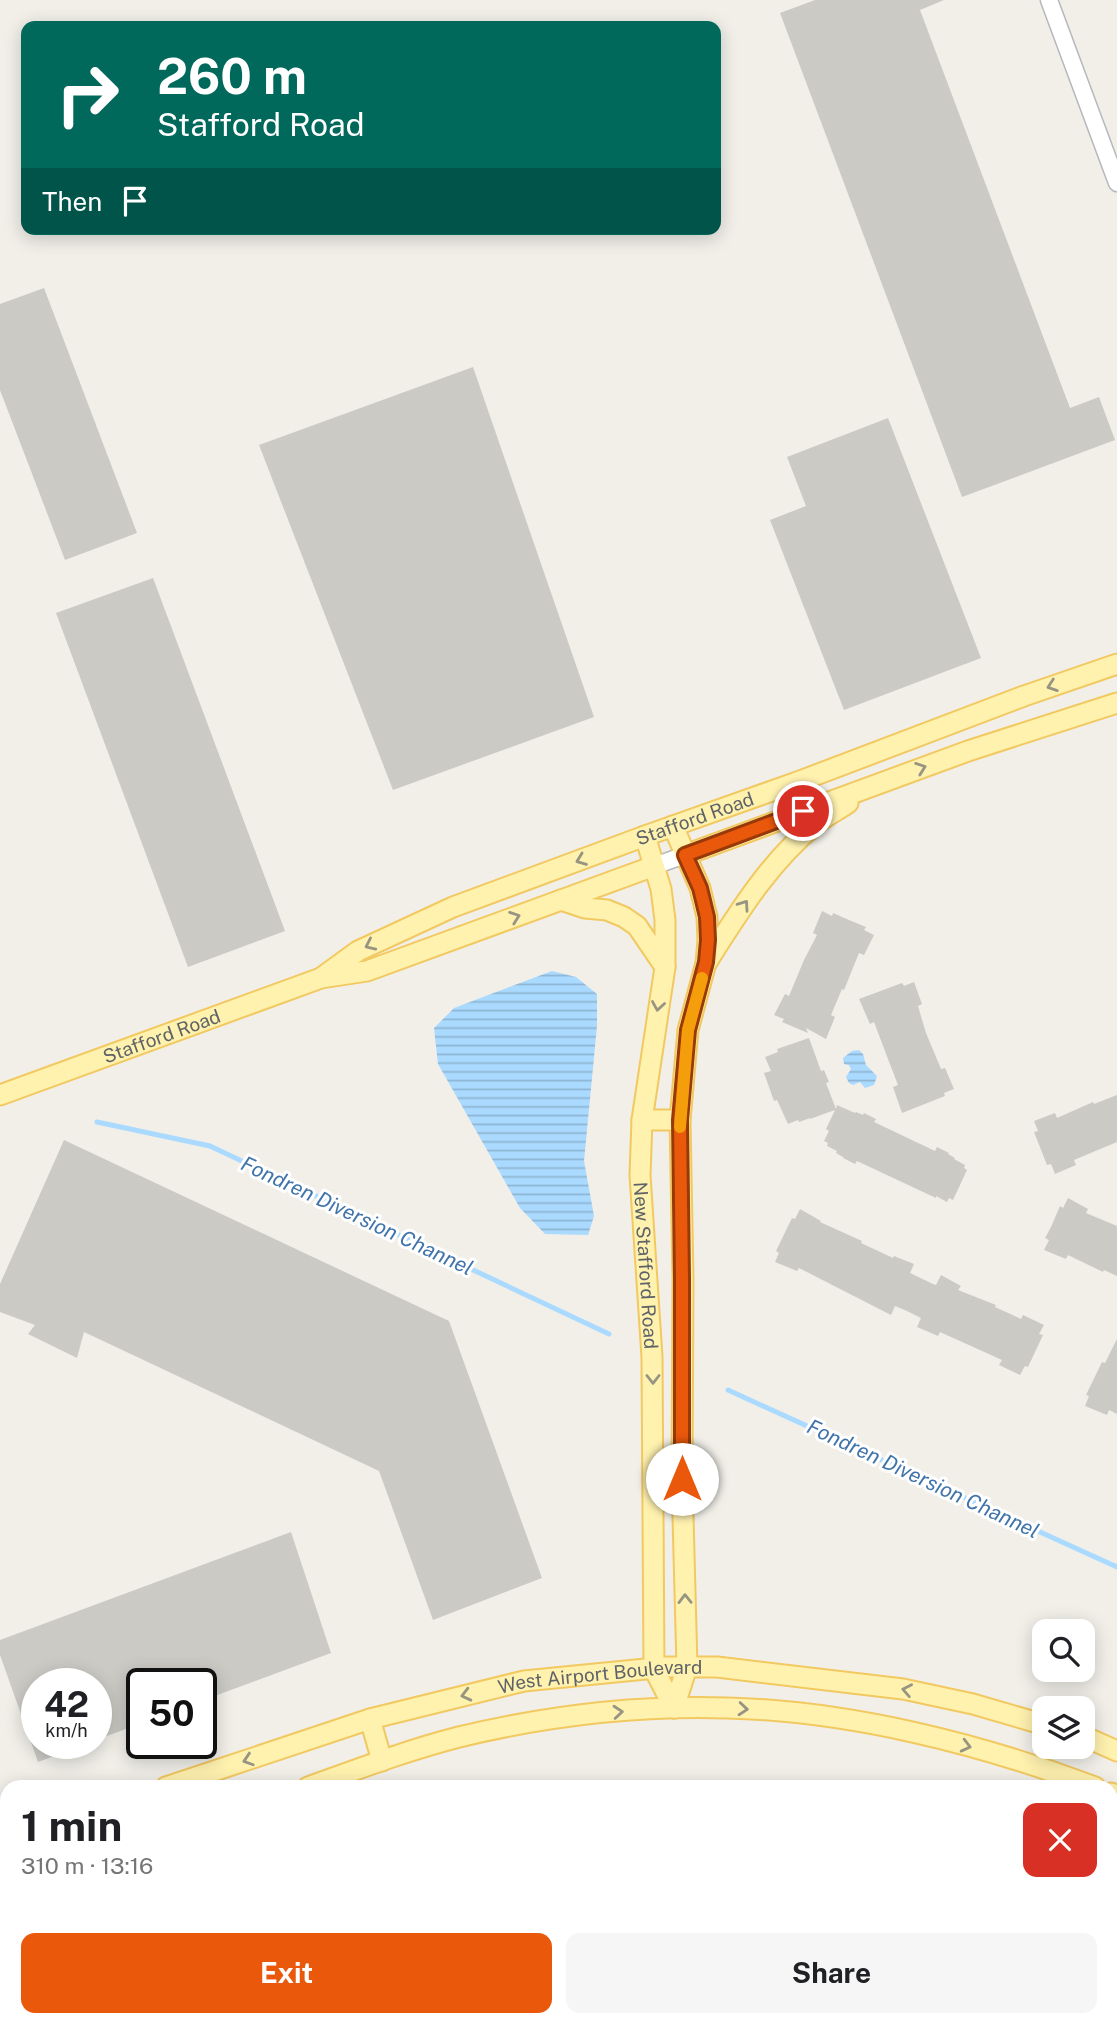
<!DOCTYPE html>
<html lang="en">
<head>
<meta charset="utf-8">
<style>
  :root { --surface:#fff; --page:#f6f6f6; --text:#202124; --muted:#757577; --accent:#ea580c }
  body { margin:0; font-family:"Public Sans",sans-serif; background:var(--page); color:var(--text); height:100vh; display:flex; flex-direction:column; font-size:26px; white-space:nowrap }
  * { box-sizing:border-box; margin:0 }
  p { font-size:23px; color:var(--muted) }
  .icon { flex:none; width:38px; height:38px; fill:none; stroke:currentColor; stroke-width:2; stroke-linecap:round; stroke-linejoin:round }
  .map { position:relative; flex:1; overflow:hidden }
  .details { position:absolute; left:0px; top:1780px; width:1118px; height:247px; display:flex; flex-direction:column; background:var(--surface); border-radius:21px 21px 0 0; box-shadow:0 4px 18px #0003 }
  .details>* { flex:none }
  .banner { position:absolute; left:21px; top:21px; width:700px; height:214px; border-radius:14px; box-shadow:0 4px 18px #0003; background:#00695c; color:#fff; overflow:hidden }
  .buttons { position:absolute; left:1032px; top:1619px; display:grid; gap:14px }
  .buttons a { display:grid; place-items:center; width:63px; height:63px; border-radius:14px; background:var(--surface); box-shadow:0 4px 18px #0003; font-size:35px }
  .speed { position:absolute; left:21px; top:1668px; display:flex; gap:14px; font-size:35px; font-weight:700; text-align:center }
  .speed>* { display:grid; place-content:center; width:91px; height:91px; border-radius:50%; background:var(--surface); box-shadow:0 4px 18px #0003; line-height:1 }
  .speed small { font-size:18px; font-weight:400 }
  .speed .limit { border:4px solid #111; border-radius:10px; background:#fff; color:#111 }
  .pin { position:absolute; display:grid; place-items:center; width:60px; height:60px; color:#fff; margin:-30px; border:4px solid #fff; border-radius:50%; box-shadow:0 2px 7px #0007 }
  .me { position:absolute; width:77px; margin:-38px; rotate:0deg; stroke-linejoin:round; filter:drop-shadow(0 0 5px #0008) }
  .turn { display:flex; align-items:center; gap:24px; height:147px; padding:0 21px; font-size:32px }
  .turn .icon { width:91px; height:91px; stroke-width:2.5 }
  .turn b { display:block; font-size:49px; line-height:60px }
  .then { display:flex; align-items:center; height:66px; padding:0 21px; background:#0003; gap:14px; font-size:26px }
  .round { display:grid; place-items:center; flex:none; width:74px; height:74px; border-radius:14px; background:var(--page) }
  .summary { display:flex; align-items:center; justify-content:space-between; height:119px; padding:0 21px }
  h1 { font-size:42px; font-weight:700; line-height:52px }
  .button { display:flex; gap:14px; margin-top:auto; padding:14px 21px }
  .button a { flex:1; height:80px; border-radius:14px; background:var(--accent); color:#fff; font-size:28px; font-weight:700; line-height:80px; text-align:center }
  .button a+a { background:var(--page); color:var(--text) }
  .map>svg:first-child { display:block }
</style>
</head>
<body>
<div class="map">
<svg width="1117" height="2025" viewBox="0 0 1117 2025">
  <defs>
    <pattern id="water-rules" width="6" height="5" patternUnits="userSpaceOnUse" patternTransform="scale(1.75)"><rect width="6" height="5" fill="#aadaff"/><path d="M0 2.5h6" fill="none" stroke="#8eb4d2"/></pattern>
  </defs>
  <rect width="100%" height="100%" fill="#f1efe8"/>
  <g fill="url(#water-rules)">
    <path d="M 552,971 L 576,977 L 597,994 L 597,1026 L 584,1161 L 594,1216 L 588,1235 L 545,1234 L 520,1208 L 438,1064 L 434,1028 L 454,1008 Z"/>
    <path d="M 859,1050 L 863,1054 L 866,1065 L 877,1076 L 874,1085 L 865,1088 L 860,1082 L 853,1085 L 849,1083 L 846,1077 L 851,1069 L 849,1065 L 844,1064 L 843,1058 L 852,1051 Z"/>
  </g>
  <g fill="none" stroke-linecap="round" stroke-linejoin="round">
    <g stroke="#aadaff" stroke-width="5">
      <path d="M 97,1122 L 210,1146 L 609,1334"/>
      <path d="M 728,1390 L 1117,1567"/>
    </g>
  </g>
  <g fill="#cccac5">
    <path d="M 815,0 L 944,0 L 920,10 L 1070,408 L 1099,397 L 1115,440 L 962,497 L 780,13 Z"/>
    <path d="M 44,288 L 137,533 L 65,560 L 0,390 L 0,304 Z"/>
    <path d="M 473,367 L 594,717 L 393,790 L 259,445 Z"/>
    <path d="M 888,418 L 981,658 L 844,710 L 770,520 L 806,506 L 787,457 Z"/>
    <path d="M 153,578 L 285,931 L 188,967 L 56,613 Z"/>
    <path d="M 822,911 L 832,916 L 833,913 L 849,920 L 866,927 L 864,930 L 874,935 L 864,955 L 859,953 L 844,990 L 842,989 L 831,1015 L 835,1017 L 826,1039 L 806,1028 L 808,1033 L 782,1022 L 784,1019 L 774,1015 L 785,994 L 789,996 L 804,960 L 817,935 L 813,933 Z"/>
    <path d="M 914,982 L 922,1004 L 918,1006 L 926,1033 L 941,1069 L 945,1068 L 954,1089 L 944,1093 L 945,1096 L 902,1113 L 893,1087 L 898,1085 L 888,1059 L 874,1022 L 870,1024 L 859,999 L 902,983 L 904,986 Z"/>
    <path d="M 809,1038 L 821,1071 L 824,1070 L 829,1082 L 826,1083 L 836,1109 L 837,1105 L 855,1113 L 856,1112 L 863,1115 L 864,1113 L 876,1119 L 874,1122 L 935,1151 L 937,1147 L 949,1153 L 948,1154 L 955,1158 L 954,1159 L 965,1165 L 964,1168 L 967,1170 L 953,1200 L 949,1198 L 947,1202 L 936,1196 L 936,1198 L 857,1161 L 855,1164 L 843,1158 L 843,1157 L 836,1153 L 837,1151 L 827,1146 L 828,1143 L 824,1141 L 829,1131 L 826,1129 L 835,1110 L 810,1119 L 810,1118 L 799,1122 L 798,1120 L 788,1124 L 777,1100 L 774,1101 L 764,1073 L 771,1071 L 765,1057 L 778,1052 L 777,1049 Z"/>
    <path d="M 1117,1095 L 1117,1142 L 1074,1160 L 1076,1165 L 1055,1174 L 1051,1164 L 1047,1165 L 1034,1132 L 1038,1131 L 1034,1121 L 1055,1113 L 1057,1118 L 1093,1102 L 1094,1104 Z"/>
    <path d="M 64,1140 L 449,1321 L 542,1578 L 433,1620 L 379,1471 L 84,1332 L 77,1358 L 28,1334 L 35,1325 L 0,1312 L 0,1284 Z"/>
    <path d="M 1068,1198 L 1088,1209 L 1086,1213 L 1117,1226 L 1117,1276 L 1104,1270 L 1103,1272 L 1068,1255 L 1066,1259 L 1044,1250 L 1049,1240 L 1045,1238 L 1051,1227 L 1060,1206 L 1063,1208 Z"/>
    <path d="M 800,1209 L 821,1221 L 820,1222 L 862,1241 L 861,1243 L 893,1258 L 894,1256 L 914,1264 L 910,1273 L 933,1284 L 936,1285 L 941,1275 L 961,1286 L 958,1290 L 996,1305 L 995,1307 L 1021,1319 L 1023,1315 L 1044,1325 L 1039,1334 L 1043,1335 L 1028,1367 L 1025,1366 L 1020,1375 L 999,1365 L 1002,1360 L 940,1332 L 938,1336 L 917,1327 L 921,1318 L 907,1311 L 895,1306 L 891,1315 L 799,1268 L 797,1271 L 775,1262 L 779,1253 L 776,1251 L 792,1218 L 795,1219 Z"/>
    <path d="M 1117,1339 L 1117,1414 L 1109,1410 L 1107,1415 L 1085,1406 L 1089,1396 L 1086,1395 L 1102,1362 L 1105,1363 Z"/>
    <path d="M 291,1532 L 331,1653 L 201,1701 L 201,1684 L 142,1684 L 142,1723 L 96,1740 L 96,1684 L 37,1684 L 37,1743 L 86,1744 L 38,1762 L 0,1655 L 0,1640 Z"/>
  </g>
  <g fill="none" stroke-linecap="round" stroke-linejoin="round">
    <defs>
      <g id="minor">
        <path d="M 1049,0 L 1117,183"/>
        <path d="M 654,866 L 685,855"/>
        <path d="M 1111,1856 L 1117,1843"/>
        <path d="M 1088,2020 L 1090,2025"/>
      </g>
      <g id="major">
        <path d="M 673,826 L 700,888 L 707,917 L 708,940 L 706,963 L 688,1030 L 680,1120 L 683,1279 L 682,1479 L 687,1667 L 674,1708"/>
        <path id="s1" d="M 645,836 L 661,889 L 665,920 L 665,967 L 642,1120 L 640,1175 L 652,1357 L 654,1669 L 674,1708"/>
        <path d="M 685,855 L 968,751 L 1117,703"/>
        <path d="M 561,900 L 585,908 L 607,910 L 624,917 L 637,926 L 665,967"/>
        <path d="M 707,962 C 738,913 770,861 816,824 C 826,816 838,810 848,803"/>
        <path id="s2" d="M 321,978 L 358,951 L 453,907 L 645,836 L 800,781 L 1024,696 L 1117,664"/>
        <path id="s3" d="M 0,1095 L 321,978 L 367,971 L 654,866"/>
        <path d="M 642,1120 L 680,1120"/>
        <path d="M 370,1719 L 382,1761"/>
        <path d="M 1083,1736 L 1117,1751"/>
        <path id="s4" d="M 166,1787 L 370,1719 L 524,1681 L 666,1667 L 717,1667 L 903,1689 L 973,1704 L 1045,1725"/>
        <path d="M 308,1787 C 358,1769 408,1750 459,1737 C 546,1716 639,1705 728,1708 C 850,1711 981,1744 1095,1787"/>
        <path d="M 1111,1793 L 1117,1795"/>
        <path d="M 0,1843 L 7,1841"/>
        <path d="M 0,1893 L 7,1891"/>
      </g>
    </defs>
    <use href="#minor" stroke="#b5b8bc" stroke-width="19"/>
    <use href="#major" stroke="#f2c960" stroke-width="23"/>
    <use href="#minor" stroke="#fff" stroke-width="16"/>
    <use href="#major" stroke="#fff2af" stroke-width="19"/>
  </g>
  <defs><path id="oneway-chevron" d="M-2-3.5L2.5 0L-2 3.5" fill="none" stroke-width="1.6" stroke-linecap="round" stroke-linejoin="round" transform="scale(1.75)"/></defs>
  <g stroke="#979581">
    <use href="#oneway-chevron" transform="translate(1052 686) rotate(161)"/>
    <use href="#oneway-chevron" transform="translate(921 768) rotate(-20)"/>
    <use href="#oneway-chevron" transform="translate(581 860) rotate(159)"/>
    <use href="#oneway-chevron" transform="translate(744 905) rotate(-55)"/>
    <use href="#oneway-chevron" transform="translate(515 917) rotate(-20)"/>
    <use href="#oneway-chevron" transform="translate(370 945) rotate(155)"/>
    <use href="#oneway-chevron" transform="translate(658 1006) rotate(99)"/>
    <use href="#oneway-chevron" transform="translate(653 1379) rotate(90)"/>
    <use href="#oneway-chevron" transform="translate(685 1599) rotate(-91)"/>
    <use href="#oneway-chevron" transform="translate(907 1690) rotate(-169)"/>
    <use href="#oneway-chevron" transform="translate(466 1695) rotate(166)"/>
    <use href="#oneway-chevron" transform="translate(743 1709) rotate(5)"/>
    <use href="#oneway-chevron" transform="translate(618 1712) rotate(-5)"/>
    <use href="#oneway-chevron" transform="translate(966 1746) rotate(14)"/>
    <use href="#oneway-chevron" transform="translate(248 1760) rotate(162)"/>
  </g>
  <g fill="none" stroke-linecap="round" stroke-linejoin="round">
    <defs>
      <path id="route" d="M 682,1479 L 682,1279 L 680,1120 L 688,1030 L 706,962 L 708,940 L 707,917 L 700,888 L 685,855 L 803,811"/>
    </defs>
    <use href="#route" stroke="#983908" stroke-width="18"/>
    <use href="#route" stroke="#ea580c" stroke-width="12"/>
    <path stroke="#f59e0b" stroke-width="12" d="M 680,1127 L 688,1030 L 702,978"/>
  </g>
  <g text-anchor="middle" stroke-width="6" stroke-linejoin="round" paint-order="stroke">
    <g font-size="19" fill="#5f6368" stroke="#fff">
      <text dy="7" stroke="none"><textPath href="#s2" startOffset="408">Stafford Road</textPath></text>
      <text dy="7" stroke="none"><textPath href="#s3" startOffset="172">Stafford Road</textPath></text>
      <text dy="7" stroke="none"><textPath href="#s1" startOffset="434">New Stafford Road</textPath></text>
      <text dy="7" stroke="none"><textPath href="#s4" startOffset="450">West Airport Boulevard</textPath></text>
    </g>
    <g font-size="21" font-style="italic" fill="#4174aa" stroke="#fff">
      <text transform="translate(357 1216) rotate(25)" y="7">Fondren Diversion Channel</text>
      <text transform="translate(923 1479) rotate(25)" y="7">Fondren Diversion Channel</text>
    </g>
  </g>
</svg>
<div class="buttons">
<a><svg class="icon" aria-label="search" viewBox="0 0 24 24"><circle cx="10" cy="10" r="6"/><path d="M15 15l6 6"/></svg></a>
<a><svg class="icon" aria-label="layers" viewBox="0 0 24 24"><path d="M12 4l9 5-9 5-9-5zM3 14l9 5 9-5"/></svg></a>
</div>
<div class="speed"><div>42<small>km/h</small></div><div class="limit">50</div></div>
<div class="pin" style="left:803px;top:811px;background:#d93025"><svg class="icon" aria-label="arrive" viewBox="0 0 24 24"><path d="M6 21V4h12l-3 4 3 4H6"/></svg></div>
<svg class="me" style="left:682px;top:1479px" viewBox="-20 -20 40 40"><circle r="19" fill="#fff"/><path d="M0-13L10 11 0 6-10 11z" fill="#ea580c"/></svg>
<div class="banner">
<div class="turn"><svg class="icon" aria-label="right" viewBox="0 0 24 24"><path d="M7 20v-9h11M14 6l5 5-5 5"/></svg><div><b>260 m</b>Stafford Road</div></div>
<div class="then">Then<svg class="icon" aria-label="arrive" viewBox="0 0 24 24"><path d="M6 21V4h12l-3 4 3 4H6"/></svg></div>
</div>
<section class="details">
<div class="summary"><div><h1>1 min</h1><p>310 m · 13:16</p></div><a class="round" style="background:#d93025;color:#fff"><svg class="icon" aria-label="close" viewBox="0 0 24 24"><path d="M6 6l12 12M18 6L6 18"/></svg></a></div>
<div class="button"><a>Exit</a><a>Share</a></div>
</section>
</div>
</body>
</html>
